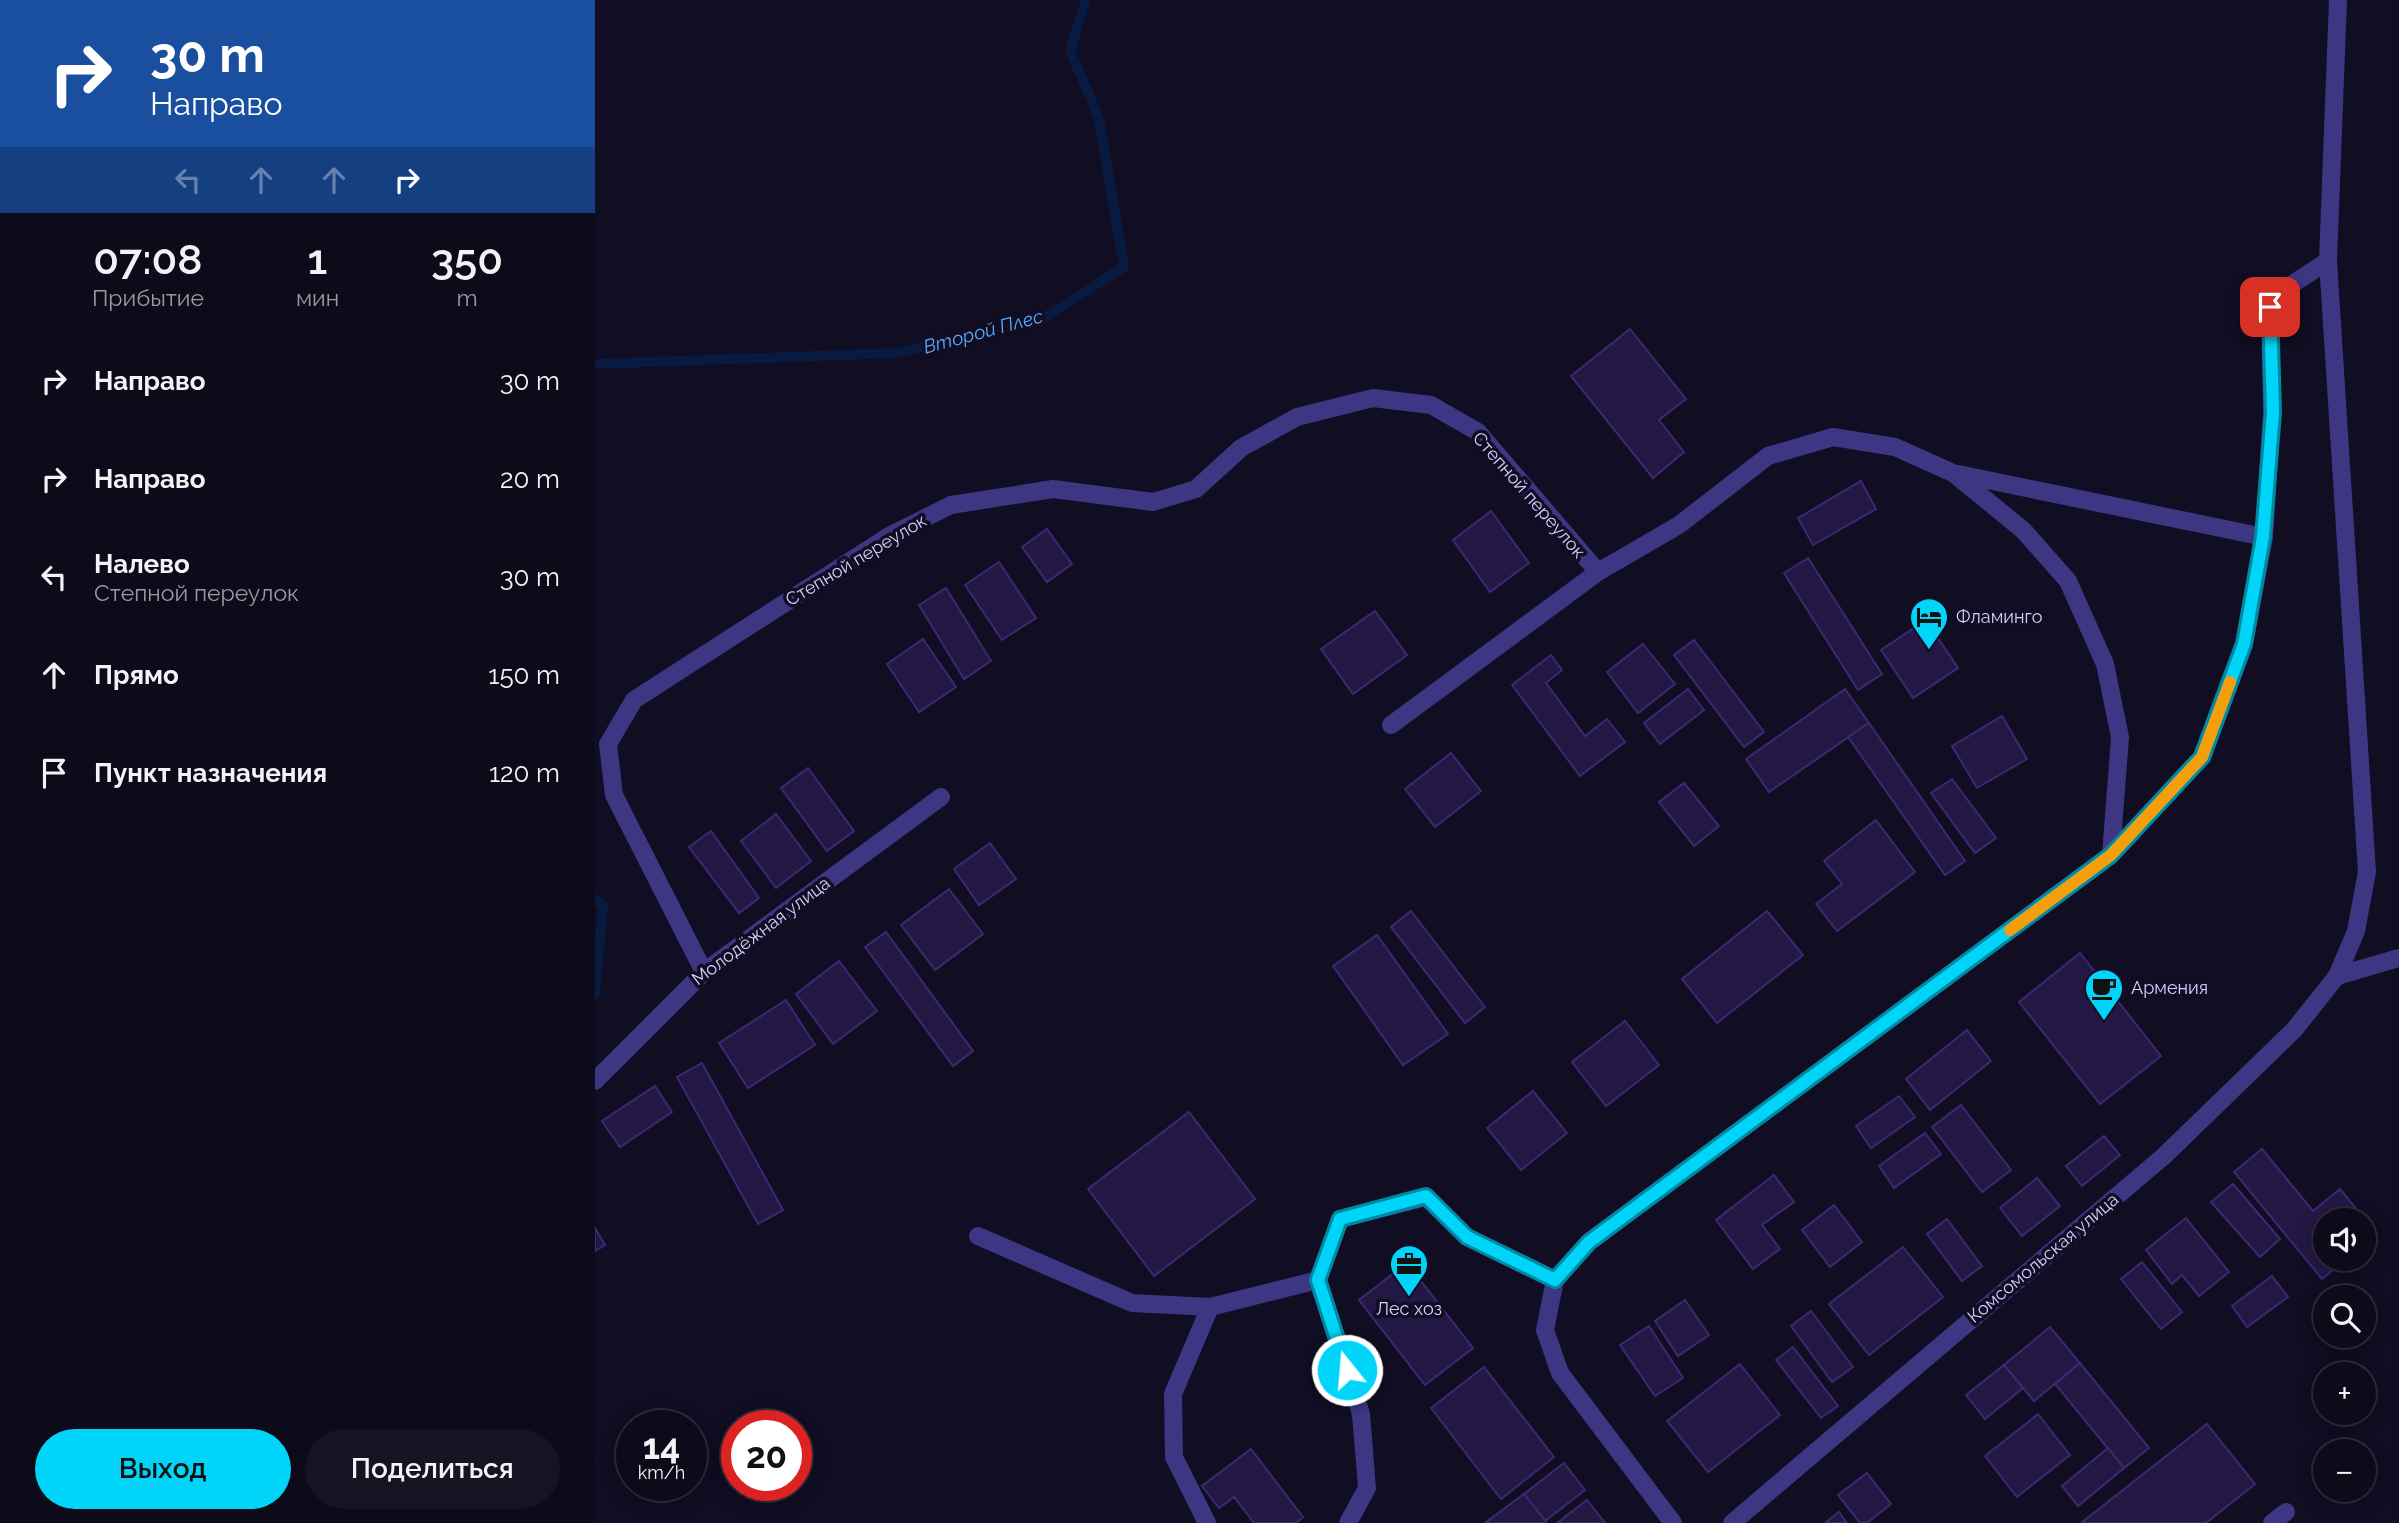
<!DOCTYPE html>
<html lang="ru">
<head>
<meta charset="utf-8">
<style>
  :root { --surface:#0d0a1a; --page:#161323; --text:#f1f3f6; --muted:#9a9aa2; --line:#2d2b39; --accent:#00d5f9 }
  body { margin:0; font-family:Raleway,sans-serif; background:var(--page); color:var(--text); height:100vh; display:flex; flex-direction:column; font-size:26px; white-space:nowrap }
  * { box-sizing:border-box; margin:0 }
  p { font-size:23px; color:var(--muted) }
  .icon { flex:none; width:38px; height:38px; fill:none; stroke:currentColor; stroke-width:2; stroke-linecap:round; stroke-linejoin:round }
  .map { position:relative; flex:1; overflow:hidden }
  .side { display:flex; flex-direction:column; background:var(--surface); width:595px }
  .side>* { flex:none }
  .banner { background:#1a4fa0; color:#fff; overflow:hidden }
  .fabs { position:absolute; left:1718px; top:1208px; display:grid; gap:14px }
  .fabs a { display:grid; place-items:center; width:63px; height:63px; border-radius:50%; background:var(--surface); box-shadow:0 4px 18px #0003,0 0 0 2px var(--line); font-size:35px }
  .speed { position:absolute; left:21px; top:1410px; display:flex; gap:14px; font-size:35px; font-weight:700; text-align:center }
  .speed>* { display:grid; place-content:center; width:91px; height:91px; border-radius:50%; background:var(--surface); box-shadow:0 4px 18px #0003,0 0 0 2px var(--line); line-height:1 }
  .speed small { font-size:18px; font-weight:400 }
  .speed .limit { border:10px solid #d22; background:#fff; color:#111 }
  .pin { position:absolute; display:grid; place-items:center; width:60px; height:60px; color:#fff; margin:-30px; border-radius:14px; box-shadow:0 4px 10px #0006 }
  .me { position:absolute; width:77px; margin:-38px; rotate:343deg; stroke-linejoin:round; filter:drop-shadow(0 0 5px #0008) }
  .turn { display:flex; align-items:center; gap:24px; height:147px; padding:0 35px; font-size:32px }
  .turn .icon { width:91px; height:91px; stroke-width:2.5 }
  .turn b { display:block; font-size:49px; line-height:60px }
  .lanes { display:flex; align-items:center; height:66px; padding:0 35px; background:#0003; justify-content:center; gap:35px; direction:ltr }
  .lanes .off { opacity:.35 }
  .eta { display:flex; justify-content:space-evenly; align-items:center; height:119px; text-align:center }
  .eta b { font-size:42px; font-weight:600; line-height:49px }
  .button { display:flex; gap:14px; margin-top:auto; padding:14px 35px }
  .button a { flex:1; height:80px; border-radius:42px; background:var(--accent); color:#111; font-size:28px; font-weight:600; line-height:80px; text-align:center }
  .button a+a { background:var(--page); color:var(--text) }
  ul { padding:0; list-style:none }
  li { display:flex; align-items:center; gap:21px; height:98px; padding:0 35px }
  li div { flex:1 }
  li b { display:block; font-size:26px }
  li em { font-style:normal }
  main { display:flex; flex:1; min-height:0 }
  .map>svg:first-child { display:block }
</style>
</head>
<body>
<main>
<section class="side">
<div class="banner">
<div class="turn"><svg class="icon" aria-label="right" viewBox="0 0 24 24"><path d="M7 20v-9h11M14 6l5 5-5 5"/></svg><div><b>30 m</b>Направо</div></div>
<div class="lanes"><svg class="icon off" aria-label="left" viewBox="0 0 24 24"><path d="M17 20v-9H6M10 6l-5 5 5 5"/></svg><svg class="icon off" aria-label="ahead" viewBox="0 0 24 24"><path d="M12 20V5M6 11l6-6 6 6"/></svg><svg class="icon off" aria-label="ahead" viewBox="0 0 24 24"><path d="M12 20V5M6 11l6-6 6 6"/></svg><svg class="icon" aria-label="right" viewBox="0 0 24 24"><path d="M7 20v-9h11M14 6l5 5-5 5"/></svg></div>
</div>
<div class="eta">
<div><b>07:08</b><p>Прибытие</p></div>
<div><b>1</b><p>мин</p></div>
<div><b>350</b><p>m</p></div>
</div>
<ul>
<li><svg class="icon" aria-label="right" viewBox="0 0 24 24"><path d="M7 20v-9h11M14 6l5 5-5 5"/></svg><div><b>Направо</b></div><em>30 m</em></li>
<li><svg class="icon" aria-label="right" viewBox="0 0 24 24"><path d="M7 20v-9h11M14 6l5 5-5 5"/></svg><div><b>Направо</b></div><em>20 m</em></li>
<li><svg class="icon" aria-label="left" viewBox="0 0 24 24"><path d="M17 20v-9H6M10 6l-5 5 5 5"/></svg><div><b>Налево</b><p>Степной переулок</p></div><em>30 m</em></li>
<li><svg class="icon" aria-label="ahead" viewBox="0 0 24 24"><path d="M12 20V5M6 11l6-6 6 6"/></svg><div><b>Прямо</b></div><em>150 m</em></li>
<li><svg class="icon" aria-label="arrive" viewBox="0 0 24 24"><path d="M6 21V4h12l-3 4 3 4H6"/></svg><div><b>Пункт назначения</b></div><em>120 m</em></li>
</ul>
<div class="button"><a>Выход</a><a>Поделиться</a></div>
</section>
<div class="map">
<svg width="1804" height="1523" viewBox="0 0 1804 1523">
  <rect width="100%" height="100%" fill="#110d22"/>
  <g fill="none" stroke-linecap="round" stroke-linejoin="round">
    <g stroke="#081a40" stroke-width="10">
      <path d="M 0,364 L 301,353 L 447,319 L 529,267 L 504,119 L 475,50 L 491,0"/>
      <path d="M 0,900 L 8,905 L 0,995"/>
    </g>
  </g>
  <g fill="#231844" stroke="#3b2971" stroke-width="2">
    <path d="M 1035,329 L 1091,399 L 1064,420 L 1089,452 L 1058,478 L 976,376 Z"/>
    <path d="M 1266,481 L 1281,509 L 1218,545 L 1203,518 Z"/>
    <path d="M 896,511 L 934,563 L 895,592 L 858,540 Z"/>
    <path d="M 452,529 L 477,564 L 452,582 L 427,547 Z"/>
    <path d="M 1213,558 L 1287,674 L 1263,690 L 1189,573 Z"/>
    <path d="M 404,562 L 441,618 L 407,640 L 370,585 Z"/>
    <path d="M 351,588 L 396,661 L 369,679 L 324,605 Z"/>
    <path d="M 780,611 L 812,655 L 758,694 L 726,649 Z"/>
    <path d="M 1331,620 L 1363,668 L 1318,698 L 1286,650 Z"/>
    <path d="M 328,639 L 361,687 L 324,712 L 292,664 Z"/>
    <path d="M 1099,640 L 1169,732 L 1149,747 L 1079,655 Z"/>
    <path d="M 1048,644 L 1080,684 L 1043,713 L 1012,672 Z"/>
    <path d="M 956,655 L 967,670 L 951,683 L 990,736 L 1012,719 L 1030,742 L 985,776 L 917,685 Z"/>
    <path d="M 1093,689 L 1109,710 L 1065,744 L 1049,723 Z"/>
    <path d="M 1250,689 L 1274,723 L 1174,792 L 1151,759 Z"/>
    <path d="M 1407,716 L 1432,759 L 1382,788 L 1357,746 Z"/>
    <path d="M 1274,723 L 1370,861 L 1350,875 L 1253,737 Z"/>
    <path d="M 856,753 L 886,791 L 840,827 L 810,789 Z"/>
    <path d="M 213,768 L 259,831 L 232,851 L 186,788 Z"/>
    <path d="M 1357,779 L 1401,838 L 1380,853 L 1336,793 Z"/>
    <path d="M 1089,783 L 1124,826 L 1099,846 L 1064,802 Z"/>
    <path d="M 181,814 L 216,861 L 181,888 L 146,841 Z"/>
    <path d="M 1281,820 L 1320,872 L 1242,931 L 1221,904 L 1247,884 L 1229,861 Z"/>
    <path d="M 116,831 L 164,898 L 144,913 L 94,847 Z"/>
    <path d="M 395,843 L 421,879 L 384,905 L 359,869 Z"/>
    <path d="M 354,889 L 388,934 L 340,970 L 306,925 Z"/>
    <path d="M 816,911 L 890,1007 L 870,1023 L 796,927 Z"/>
    <path d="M 1172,911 L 1208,955 L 1122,1023 L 1087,979 Z"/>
    <path d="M 291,932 L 378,1051 L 358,1066 L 270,947 Z"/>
    <path d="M 782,935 L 853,1034 L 808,1065 L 738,966 Z"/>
    <path d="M 1485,953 L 1566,1056 L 1505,1104 L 1424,1002 Z"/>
    <path d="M 244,961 L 282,1011 L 238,1044 L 201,994 Z"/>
    <path d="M 191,1000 L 220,1045 L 153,1088 L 124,1043 Z"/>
    <path d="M 1030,1021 L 1064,1065 L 1011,1106 L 977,1062 Z"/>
    <path d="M 1372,1030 L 1396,1061 L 1335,1110 L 1311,1079 Z"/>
    <path d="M 107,1063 L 188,1210 L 163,1224 L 82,1077 Z"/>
    <path d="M 60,1086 L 77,1112 L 25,1147 L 7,1121 Z"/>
    <path d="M 938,1091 L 972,1133 L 926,1170 L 892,1128 Z"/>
    <path d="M 1304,1096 L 1320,1117 L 1276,1148 L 1261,1126 Z"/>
    <path d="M 1366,1105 L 1416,1170 L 1387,1192 L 1337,1127 Z"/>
    <path d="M 594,1112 L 660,1199 L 559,1276 L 493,1189 Z"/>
    <path d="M 1330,1133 L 1346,1154 L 1299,1188 L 1284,1166 Z"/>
    <path d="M 1509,1136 L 1525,1155 L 1487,1186 L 1471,1166 Z"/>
    <path d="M 1667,1149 L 1718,1211 L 1745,1189 L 1782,1234 L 1769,1244 L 1769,1220 L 1731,1220 L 1731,1258 L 1752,1258 L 1727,1279 L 1639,1172 Z"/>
    <path d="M 1179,1175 L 1199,1202 L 1167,1225 L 1185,1249 L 1158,1269 L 1121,1220 Z"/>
    <path d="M 1442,1178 L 1465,1206 L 1427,1236 L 1405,1208 Z"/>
    <path d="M 1638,1184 L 1685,1239 L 1665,1257 L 1616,1202 Z"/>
    <path d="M 1239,1205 L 1267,1242 L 1235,1267 L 1207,1230 Z"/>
    <path d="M 1591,1218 L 1634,1272 L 1604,1296 L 1587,1275 L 1577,1284 L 1551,1250 Z"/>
    <path d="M 1352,1219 L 1387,1266 L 1367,1281 L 1332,1234 Z"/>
    <path d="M 0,1228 L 10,1245 L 0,1251 Z"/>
    <path d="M 1308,1247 L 1348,1297 L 1274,1355 L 1234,1304 Z"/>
    <path d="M 1547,1262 L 1587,1312 L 1566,1329 L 1526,1279 Z"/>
    <path d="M 812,1263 L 878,1348 L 830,1385 L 764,1300 Z"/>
    <path d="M 1677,1276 L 1693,1297 L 1652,1327 L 1637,1306 Z"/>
    <path d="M 1090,1300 L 1114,1335 L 1083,1356 L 1060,1321 Z"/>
    <path d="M 1216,1311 L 1258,1367 L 1237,1382 L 1196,1326 Z"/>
    <path d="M 1054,1326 L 1088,1378 L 1060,1396 L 1025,1345 Z"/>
    <path d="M 1455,1327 L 1485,1363 L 1439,1401 L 1409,1365 Z"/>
    <path d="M 1198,1347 L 1243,1406 L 1226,1418 L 1181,1360 Z"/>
    <path d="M 1485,1363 L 1554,1448 L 1529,1468 L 1460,1384 Z"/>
    <path d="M 1145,1364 L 1185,1415 L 1113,1472 L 1072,1421 Z"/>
    <path d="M 1409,1365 L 1428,1388 L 1390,1419 L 1371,1395 Z"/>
    <path d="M 889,1367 L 959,1457 L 906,1499 L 836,1408 Z"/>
    <path d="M 1443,1414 L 1475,1455 L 1422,1497 L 1390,1456 Z"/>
    <path d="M 1612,1424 L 1660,1484 L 1611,1523 L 1486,1523 Z"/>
    <path d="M 1513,1448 L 1529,1468 L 1483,1506 L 1467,1486 Z"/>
    <path d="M 656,1449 L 708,1517 L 701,1523 L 659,1523 L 639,1497 L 624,1508 L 607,1486 Z"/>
    <path d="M 969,1463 L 990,1490 L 950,1521 L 929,1494 Z"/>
    <path d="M 1272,1473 L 1296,1504 L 1272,1523 L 1265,1523 L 1243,1495 Z"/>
    <path d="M 929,1494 L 952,1523 L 890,1523 Z"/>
    <path d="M 992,1500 L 1010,1523 L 962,1523 Z"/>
    <path d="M 1244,1512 L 1252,1523 L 1230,1523 Z"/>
  </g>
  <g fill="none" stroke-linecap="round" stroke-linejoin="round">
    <g stroke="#3c3683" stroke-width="18">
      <path d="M 1363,474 L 1669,537"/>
      <path d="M 796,725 L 1003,572 L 1084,525 L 1173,456 L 1238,437 L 1300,447 L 1358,473 L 1428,530 L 1473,581 L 1510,664 L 1525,737 L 1516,855"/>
      <path d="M 109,972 L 19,795 L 13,744 L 39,700 L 294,536 L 356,505 L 458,489 L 558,502 L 601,489 L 646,448 L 702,417 L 778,398 L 836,405 L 883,432 L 1003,572"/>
      <path d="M 1742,976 L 1804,958"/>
      <path d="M 0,1081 L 109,972 L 346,797"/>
      <path d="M 383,1236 L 537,1303 L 615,1307 L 723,1280"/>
      <path d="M 612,1523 L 579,1457 L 578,1394 L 615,1307"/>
      <path d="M 753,1523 L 772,1488 L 766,1414 L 723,1280 L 745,1219 L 831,1197 L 872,1237 L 960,1280"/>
      <path d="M 1078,1523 L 965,1373 L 950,1330 L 960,1280 L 994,1242 L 1516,855 L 1607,757 L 1649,644 L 1669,537 L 1677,412 L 1675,308 L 1685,292 L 1733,261"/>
      <path d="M 1137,1523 L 1569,1156 L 1699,1030 L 1742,976 L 1761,931 L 1772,872 L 1733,261 L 1743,0"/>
      <path d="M 1677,1523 L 1691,1512"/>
    </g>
  </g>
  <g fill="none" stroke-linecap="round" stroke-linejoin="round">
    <defs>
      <path id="route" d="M 752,1370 L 723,1280 L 745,1219 L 831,1196 L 872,1237 L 960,1280 L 994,1242 L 1516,855 L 1607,757 L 1649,644 L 1668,537 L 1678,412 L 1675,307"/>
    </defs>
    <use href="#route" stroke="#008aa2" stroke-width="18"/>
    <use href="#route" stroke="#00d5f9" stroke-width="12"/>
    <path stroke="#f59e0b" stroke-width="12" d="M 1415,930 L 1516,855 L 1607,757 L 1635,682"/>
  </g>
  <defs>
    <symbol id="hotel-pin" viewBox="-11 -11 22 30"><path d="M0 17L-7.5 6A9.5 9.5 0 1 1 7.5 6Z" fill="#00d5f9" stroke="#110d22"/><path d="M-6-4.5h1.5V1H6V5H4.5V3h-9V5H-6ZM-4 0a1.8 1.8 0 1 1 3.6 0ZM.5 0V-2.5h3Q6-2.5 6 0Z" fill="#111"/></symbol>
    <symbol id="cafe-pin" viewBox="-11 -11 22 30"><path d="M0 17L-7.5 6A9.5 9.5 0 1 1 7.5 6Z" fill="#00d5f9" stroke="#110d22"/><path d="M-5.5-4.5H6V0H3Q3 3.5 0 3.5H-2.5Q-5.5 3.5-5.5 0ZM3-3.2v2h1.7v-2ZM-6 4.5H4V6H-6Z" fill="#111"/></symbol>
    <symbol id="office-pin" viewBox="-11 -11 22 30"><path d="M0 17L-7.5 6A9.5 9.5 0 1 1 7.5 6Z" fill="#00d5f9" stroke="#110d22"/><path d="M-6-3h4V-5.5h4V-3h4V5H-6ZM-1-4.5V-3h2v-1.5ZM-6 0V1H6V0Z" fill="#111"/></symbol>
  </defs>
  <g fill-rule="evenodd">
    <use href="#hotel-pin" x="1312" y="595" width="44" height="60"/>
    <use href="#cafe-pin" x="1487" y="966" width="44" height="60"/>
    <use href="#office-pin" x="792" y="1242" width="44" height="60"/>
  </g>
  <g text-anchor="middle" stroke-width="7" stroke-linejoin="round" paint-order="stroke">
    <g font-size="18" fill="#d6ceff" stroke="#110d22">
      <text transform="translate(934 495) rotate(49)" y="6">Степной переулок</text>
      <text transform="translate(261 560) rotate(-31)" y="6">Степной переулок</text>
      <text transform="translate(166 931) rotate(-37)" y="6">Молодёжная улица</text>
      <text transform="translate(1448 1258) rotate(-40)" y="6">Комсомольская улица</text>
    </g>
    <g font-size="18" fill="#d6ceff" stroke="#110d22" text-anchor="start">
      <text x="1361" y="623">Фламинго</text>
      <text x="1536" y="994">Армения</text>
      <text x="814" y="1315" text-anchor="middle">Лес хоз</text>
    </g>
    <g font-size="19" font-style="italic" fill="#5cacff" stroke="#110d22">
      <text transform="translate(388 331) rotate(-15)" y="7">Второй Плес</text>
    </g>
  </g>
</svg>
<div class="fabs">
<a><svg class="icon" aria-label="sound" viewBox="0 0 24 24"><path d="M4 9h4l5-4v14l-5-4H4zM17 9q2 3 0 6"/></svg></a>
<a><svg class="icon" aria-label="search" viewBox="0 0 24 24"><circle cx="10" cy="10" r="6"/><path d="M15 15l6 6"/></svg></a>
<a>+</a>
<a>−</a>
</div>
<div class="speed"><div>14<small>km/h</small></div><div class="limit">20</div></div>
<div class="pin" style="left:1675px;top:307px;background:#d93025"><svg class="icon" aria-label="arrive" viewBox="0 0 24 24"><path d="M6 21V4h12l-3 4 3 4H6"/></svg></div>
<svg class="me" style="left:752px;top:1370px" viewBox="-20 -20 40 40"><circle r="17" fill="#00d5f9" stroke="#fff" stroke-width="3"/><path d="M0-11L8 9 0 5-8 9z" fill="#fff"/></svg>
</div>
</main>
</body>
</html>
